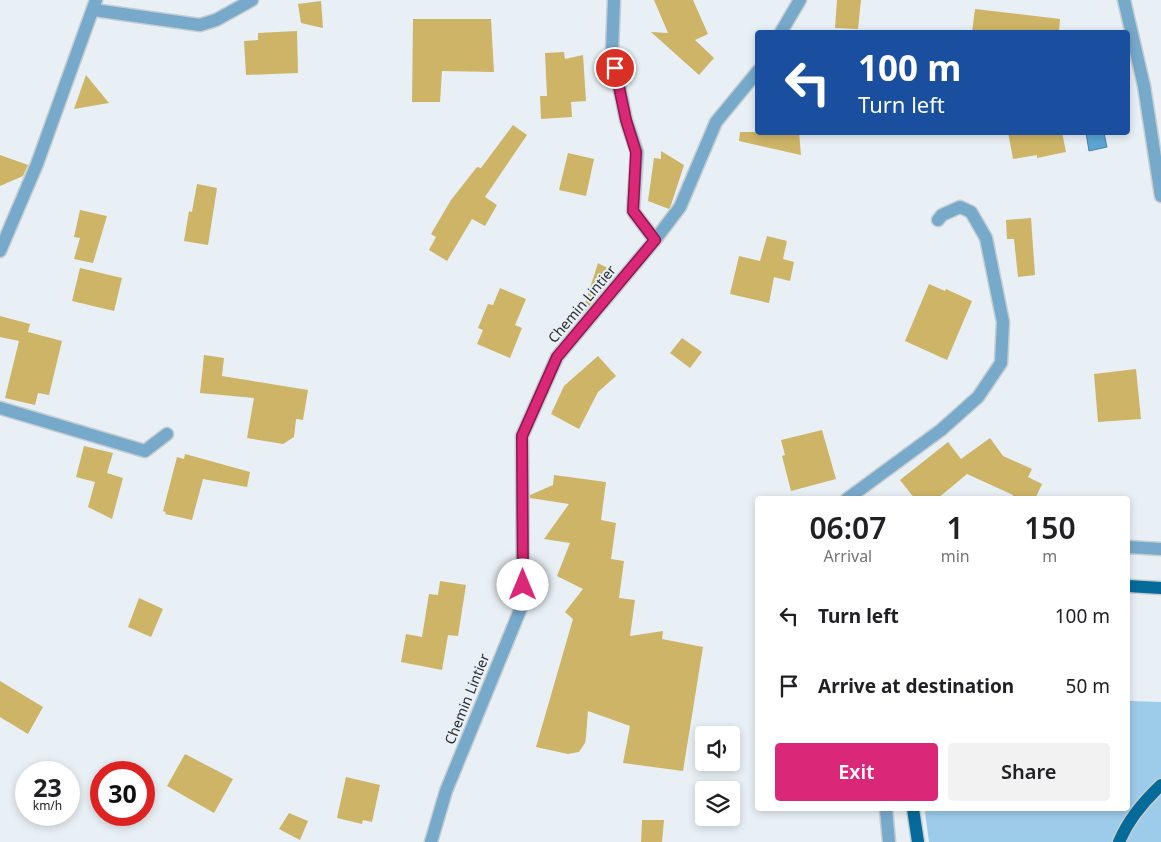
<!DOCTYPE html>
<html lang="en">
<head>
<meta charset="utf-8">
<style>
  :root { --surface:#fff; --page:#f2f2f2; --text:#202124; --muted:#757577; --accent:#db2777 }
  body { margin:0; font-family:"Noto Sans",sans-serif; background:var(--page); color:var(--text); height:100vh; display:flex; flex-direction:column; font-size:19px; white-space:nowrap }
  * { box-sizing:border-box; margin:0 }
  p { font-size:16px; color:var(--muted) }
  .icon { flex:none; width:28px; height:28px; fill:none; stroke:currentColor; stroke-width:2; stroke-linecap:round; stroke-linejoin:round }
  .map { position:relative; flex:1; overflow:hidden }
  .panel { position:absolute; left:755px; top:496px; width:375px; height:315px; display:flex; flex-direction:column; background:var(--surface); border-radius:5px; box-shadow:0 2px 8px #0003 }
  .panel>* { flex:none }
  .guide { position:absolute; left:755px; top:30px; width:375px; height:105px; border-radius:5px; box-shadow:0 2px 8px #0003; background:#1a4fa0; color:#fff; overflow:hidden }
  .fabs { position:absolute; left:695px; top:726px; display:grid; gap:10px }
  .fabs a { display:grid; place-items:center; width:45px; height:45px; border-radius:5px; background:var(--surface); box-shadow:0 2px 8px #0003; font-size:25px }
  .speed { position:absolute; left:15px; top:761px; display:flex; gap:10px; font-size:25px; font-weight:700; text-align:center }
  .speed>* { display:grid; place-content:center; width:65px; height:65px; border-radius:50%; background:var(--surface); box-shadow:0 2px 8px #0003; line-height:1 }
  .speed small { font-size:12px; font-weight:400 }
  .speed .limit { border:8px solid #d22; background:#fff; color:#111 }
  .pin { position:absolute; display:grid; place-items:center; width:42px; height:42px; color:#fff; margin:-21px; border:2px solid #fff; border-radius:50%; box-shadow:0 1px 5px #0007 }
  .me { position:absolute; width:55px; margin:-28px; rotate:0deg; stroke-linejoin:round; filter:drop-shadow(0 0 4px #0008) }
  .turn { display:flex; align-items:center; gap:18px; height:105px; padding:0 20px; font-size:22px }
  .turn .icon { width:65px; height:65px; stroke-width:2.5 }
  .turn b { display:block; font-size:35px; line-height:42px }
  .eta { display:flex; justify-content:space-evenly; align-items:center; height:85px; text-align:center }
  .eta b { font-size:30px; font-weight:600; line-height:35px }
  .cta { display:flex; gap:10px; margin-top:auto; padding:10px 20px }
  .cta a { flex:1; height:58px; border-radius:5px; background:var(--accent); color:#fff; font-size:20px; font-weight:600; line-height:58px; text-align:center }
  .cta a+a { background:var(--page); color:var(--text) }
  ul { padding:0; list-style:none }
  li { display:flex; align-items:center; gap:15px; height:70px; padding:0 20px }
  li div { flex:1 }
  li b { display:block; font-size:19px }
  li em { font-style:normal }
  .map>svg:first-child { display:block }
</style>
</head>
<body>
<div class="map">
<svg width="1161" height="842" viewBox="0 0 1161 842">
  <rect width="100%" height="100%" fill="#e8f0f5"/>
  <path fill="#9dcbea" d="M 1128,701 L 1161,702 L 1161,842 L 929,842 L 925,812 L 927,809 L 1128,809 Z"/>
  <path fill="#5aa5d5" stroke="#4b81a3" d="M 1086,133 L 1104,133 L 1107,147 L 1089,151 Z"/>
  <g fill="#cdb466">
    <path d="M 654,0 L 693,0 L 708,34 L 695,40 L 714,58 L 699,75 L 651,32 L 668,33 Z"/>
    <path d="M 837,0 L 861,0 L 858,29 L 835,28 Z"/>
    <path d="M 321,1 L 323,28 L 301,23 L 298,4 Z"/>
    <path d="M 975,9 L 1060,19 L 1059,32 L 972,32 Z"/>
    <path d="M 413,19 L 491,19 L 494,72 L 442,71 L 440,102 L 412,102 Z"/>
    <path d="M 297,31 L 298,73 L 246,75 L 244,41 L 258,40 L 258,33 Z"/>
    <path d="M 564,52 L 565,59 L 583,55 L 586,101 L 571,102 L 572,117 L 541,119 L 540,96 L 547,96 L 545,53 Z"/>
    <path d="M 86,75 L 109,103 L 74,109 Z"/>
    <path d="M 513,125 L 527,135 L 485,197 L 497,205 L 485,226 L 472,219 L 447,261 L 429,250 L 436,237 L 431,234 L 451,200 L 477,167 L 481,168 Z"/>
    <path d="M 740,132 L 799,132 L 801,155 L 739,141 Z"/>
    <path d="M 1008,132 L 1062,132 L 1066,152 L 1037,158 L 1037,155 L 1013,159 Z"/>
    <path d="M 661,151 L 684,165 L 671,205 L 669,209 L 648,201 L 654,158 L 661,159 Z"/>
    <path d="M 568,153 L 594,159 L 586,196 L 559,190 Z"/>
    <path d="M 0,155 L 28,165 L 23,176 L 0,186 Z"/>
    <path d="M 197,184 L 217,188 L 208,245 L 184,241 L 189,211 L 192,212 Z"/>
    <path d="M 80,210 L 107,216 L 93,263 L 74,259 L 80,238 L 74,237 Z"/>
    <path d="M 1031,218 L 1035,275 L 1018,277 L 1014,239 L 1007,239 L 1006,220 Z"/>
    <path d="M 767,236 L 787,241 L 783,259 L 794,262 L 790,281 L 774,277 L 769,303 L 730,294 L 739,256 L 760,261 Z"/>
    <path d="M 598,263 L 615,272 L 614,276 L 581,316 Z"/>
    <path d="M 80,268 L 122,278 L 114,311 L 72,301 Z"/>
    <path d="M 929,284 L 945,291 L 946,289 L 972,301 L 947,360 L 905,341 Z"/>
    <path d="M 500,288 L 526,299 L 515,325 L 522,328 L 510,358 L 477,344 L 483,330 L 478,328 L 488,304 L 493,305 Z"/>
    <path d="M 0,316 L 30,324 L 28,332 L 62,341 L 49,395 L 38,393 L 35,405 L 5,398 L 19,341 L 0,337 Z"/>
    <path d="M 682,338 L 702,352 L 690,368 L 670,353 Z"/>
    <path d="M 204,355 L 224,358 L 222,376 L 308,390 L 303,420 L 296,419 L 294,437 L 283,444 L 247,438 L 254,398 L 200,393 Z"/>
    <path d="M 598,356 L 616,376 L 598,392 L 579,429 L 551,414 L 564,386 Z"/>
    <path d="M 1136,369 L 1141,419 L 1098,422 L 1094,374 Z"/>
    <path d="M 822,430 L 836,479 L 791,491 L 782,456 L 785,455 L 781,440 Z"/>
    <path d="M 990,438 L 1003,456 L 1032,469 L 1028,477 L 1042,484 L 1035,499 L 1012,499 L 1013,495 L 967,474 L 937,499 L 915,499 L 900,480 L 948,442 L 961,459 Z"/>
    <path d="M 84,446 L 113,453 L 107,473 L 123,478 L 112,519 L 88,507 L 95,482 L 76,477 Z"/>
    <path d="M 185,454 L 250,472 L 247,487 L 203,479 L 192,520 L 165,514 L 166,512 L 163,511 L 177,457 L 184,459 Z"/>
    <path d="M 554,475 L 606,482 L 601,520 L 616,523 L 611,559 L 624,561 L 619,598 L 635,600 L 630,636 L 663,631 L 662,639 L 703,647 L 683,771 L 623,763 L 630,726 L 588,711 L 586,737 L 585,743 L 579,752 L 568,754 L 536,747 L 573,619 L 565,612 L 583,589 L 557,576 L 570,543 L 544,539 L 569,504 L 530,498 L 530,495 L 553,485 Z"/>
    <path d="M 440,581 L 466,585 L 458,636 L 448,635 L 442,670 L 401,662 L 406,634 L 422,637 L 429,594 L 438,595 Z"/>
    <path d="M 139,598 L 163,609 L 151,637 L 128,627 Z"/>
    <path d="M 0,681 L 43,707 L 28,734 L 0,717 Z"/>
    <path d="M 185,754 L 233,779 L 214,813 L 167,786 Z"/>
    <path d="M 346,777 L 380,785 L 372,822 L 363,820 L 362,824 L 337,818 Z"/>
    <path d="M 289,813 L 308,821 L 300,840 L 279,829 Z"/>
    <path d="M 642,820 L 664,820 L 662,842 L 641,842 Z"/>
  </g>
  <g fill="none" stroke-linecap="round" stroke-linejoin="round">
    <defs>
      <g id="minor">
        <path d="M 614,0 L 612,51 L 626,120 L 637,152 L 633,211 L 655,240"/>
        <path d="M 1124,0 L 1144,86 L 1161,196"/>
        <path d="M 94,10 L 200,25 L 216,20 L 252,0"/>
        <path d="M 781,32 L 800,0"/>
        <path d="M 0,251 L 37,164 L 96,0"/>
        <path d="M 0,408 L 145,451 L 167,434"/>
        <path d="M 847,499 L 941,430 L 978,397 L 1001,363 L 1003,322 L 986,238 L 971,212 L 960,207 L 942,215 L 938,220"/>
        <path d="M 1128,547 L 1161,549"/>
        <path d="M 886,809 L 889,842"/>
        <path d="M 431,842 L 446,791 L 523,603 L 522,436 L 557,357 L 655,240 L 680,207 L 716,122 L 758,71"/>
      </g>
      <g id="major">
        <path d="M 1128,586 L 1161,588"/>
        <path d="M 913,809 L 918,842"/>
        <path d="M 1119,842 C 1128,820 1144,801 1161,785"/>
      </g>
    </defs>
    <use href="#minor" stroke="#c6cdd1" stroke-width="15"/>
    <use href="#major" stroke="#c6cdd1" stroke-width="15"/>
    <use href="#minor" stroke="#77a9cb" stroke-width="12"/>
    <use href="#major" stroke="#046b9b" stroke-width="12"/>
  </g>
  <g fill="none" stroke-linecap="round" stroke-linejoin="round">
    <defs>
      <path id="route" d="M 523,585 L 522,436 L 557,357 L 655,240 L 633,211 L 636,152 L 626,120 L 615,68"/>
    </defs>
    <use href="#route" stroke="#8e194d" stroke-width="12"/>
    <use href="#route" stroke="#db2777" stroke-width="9"/>
  </g>
  <g text-anchor="middle" stroke-width="4" stroke-linejoin="round" paint-order="stroke">
    <g font-size="14" fill="#292c2e" stroke="#e8f0f5">
      <text transform="translate(582 304) rotate(-50)" y="5">Chemin Lintier</text>
      <text transform="translate(467 699) rotate(-68)" y="5">Chemin Lintier</text>
    </g>
  </g>
</svg>
<div class="fabs">
<a><svg class="icon" aria-label="sound" viewBox="0 0 24 24"><path d="M4 9h4l5-4v14l-5-4H4zM17 9q2 3 0 6"/></svg></a>
<a><svg class="icon" aria-label="layers" viewBox="0 0 24 24"><path d="M12 4l9 5-9 5-9-5zM3 14l9 5 9-5"/></svg></a>
</div>
<div class="speed"><div>23<small>km/h</small></div><div class="limit">30</div></div>
<div class="pin" style="left:615px;top:68px;background:#d93025"><svg class="icon" aria-label="arrive" viewBox="0 0 24 24"><path d="M6 21V4h12l-3 4 3 4H6"/></svg></div>
<svg class="me" style="left:523px;top:585px" viewBox="-20 -20 40 40"><circle r="19" fill="#fff"/><path d="M0-13L10 11 0 6-10 11z" fill="#db2777"/></svg>
<div class="guide">
<div class="turn"><svg class="icon" aria-label="left" viewBox="0 0 24 24"><path d="M17 20v-9H6M10 6l-5 5 5 5"/></svg><div><b>100 m</b>Turn left</div></div>
</div>
<section class="panel">
<div class="eta">
<div><b>06:07</b><p>Arrival</p></div>
<div><b>1</b><p>min</p></div>
<div><b>150</b><p>m</p></div>
</div>
<ul>
<li><svg class="icon" aria-label="left" viewBox="0 0 24 24"><path d="M17 20v-9H6M10 6l-5 5 5 5"/></svg><div><b>Turn left</b></div><em>100 m</em></li>
<li><svg class="icon" aria-label="arrive" viewBox="0 0 24 24"><path d="M6 21V4h12l-3 4 3 4H6"/></svg><div><b>Arrive at destination</b></div><em>50 m</em></li>
</ul>
<div class="cta"><a>Exit</a><a>Share</a></div>
</section>
</div>
</body>
</html>
